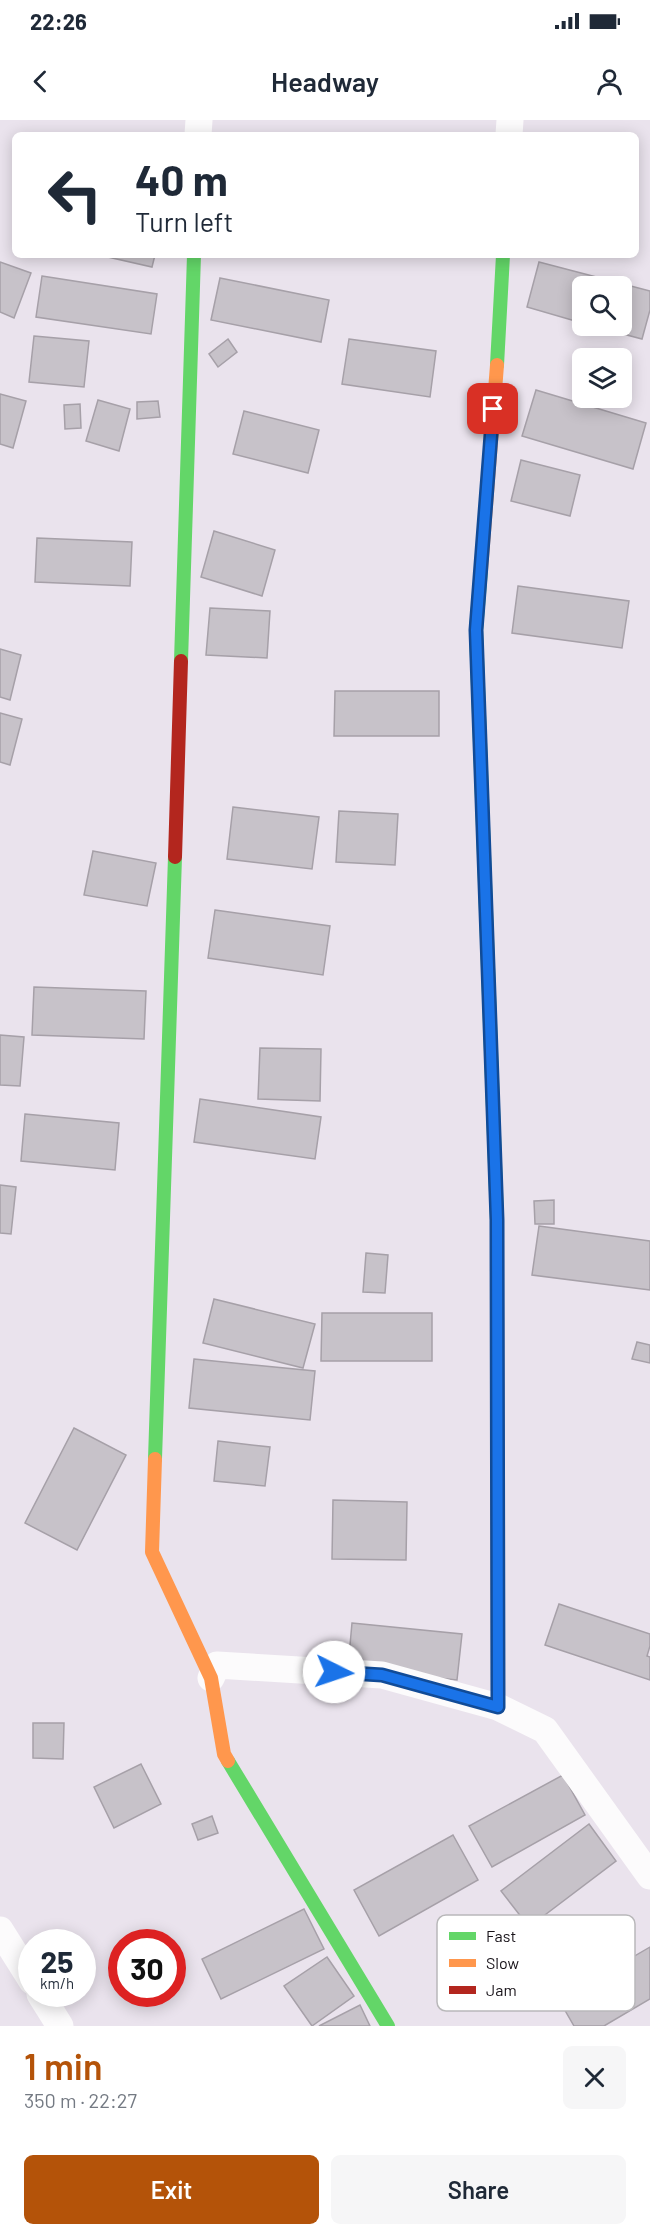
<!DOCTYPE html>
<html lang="en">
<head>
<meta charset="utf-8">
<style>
  :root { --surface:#fff; --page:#f6f6f7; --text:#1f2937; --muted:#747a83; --accent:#b45309 }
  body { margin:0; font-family:Barlow,sans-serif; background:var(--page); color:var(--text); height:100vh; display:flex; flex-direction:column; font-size:22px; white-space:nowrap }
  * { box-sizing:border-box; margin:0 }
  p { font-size:20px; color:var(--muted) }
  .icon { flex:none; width:33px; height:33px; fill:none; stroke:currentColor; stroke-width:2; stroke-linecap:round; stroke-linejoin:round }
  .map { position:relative; height:1906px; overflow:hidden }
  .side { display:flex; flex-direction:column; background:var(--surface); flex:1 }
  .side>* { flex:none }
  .banner { position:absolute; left:12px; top:12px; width:627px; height:126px; border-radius:9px; box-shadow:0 3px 15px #0003; background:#fff; color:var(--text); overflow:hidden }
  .tools { position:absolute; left:572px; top:156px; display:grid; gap:12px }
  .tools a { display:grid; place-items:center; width:60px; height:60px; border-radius:9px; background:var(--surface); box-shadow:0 3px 15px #0003; font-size:30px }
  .speed { position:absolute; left:18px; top:1809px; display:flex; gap:12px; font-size:30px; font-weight:700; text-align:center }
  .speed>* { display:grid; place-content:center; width:78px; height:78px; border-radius:50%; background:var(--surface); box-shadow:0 3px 15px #0003; line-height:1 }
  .speed small { font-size:15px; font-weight:400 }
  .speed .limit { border:9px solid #d22; background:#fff; color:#111 }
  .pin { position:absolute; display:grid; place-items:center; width:51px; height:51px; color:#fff; margin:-26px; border-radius:12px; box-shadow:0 3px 9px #0006 }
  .me { position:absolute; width:66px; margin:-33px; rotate:94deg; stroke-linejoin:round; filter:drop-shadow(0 0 4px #0008) }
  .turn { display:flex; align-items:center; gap:21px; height:126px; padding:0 24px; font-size:27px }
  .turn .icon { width:78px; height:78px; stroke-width:2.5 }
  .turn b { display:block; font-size:42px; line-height:51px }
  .round { display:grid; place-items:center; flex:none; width:63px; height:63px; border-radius:9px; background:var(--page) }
  .headline { display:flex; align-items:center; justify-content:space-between; height:102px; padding:0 24px }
  h1 { font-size:36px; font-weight:600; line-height:45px; color:var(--accent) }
  .button { display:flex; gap:12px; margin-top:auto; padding:12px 24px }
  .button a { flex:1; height:69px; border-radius:9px; background:var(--accent); color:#fff; font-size:24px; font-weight:600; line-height:69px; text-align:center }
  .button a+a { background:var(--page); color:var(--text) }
  .status { display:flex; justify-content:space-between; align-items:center; height:42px; padding:0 30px; background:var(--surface); direction:ltr }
  .status svg { height:16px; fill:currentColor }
  header { display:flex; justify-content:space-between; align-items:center; height:78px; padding:0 24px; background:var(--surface); font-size:27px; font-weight:600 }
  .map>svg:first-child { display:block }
</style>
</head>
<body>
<div class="status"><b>22:26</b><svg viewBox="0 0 49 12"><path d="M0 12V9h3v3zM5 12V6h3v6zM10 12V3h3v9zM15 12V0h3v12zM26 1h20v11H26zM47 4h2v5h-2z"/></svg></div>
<header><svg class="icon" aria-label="back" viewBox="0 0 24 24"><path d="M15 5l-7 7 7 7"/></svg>Headway<svg class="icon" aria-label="person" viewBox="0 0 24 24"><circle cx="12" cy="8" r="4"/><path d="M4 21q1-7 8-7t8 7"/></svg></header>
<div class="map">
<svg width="650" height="1906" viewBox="0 0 650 1906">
  <rect width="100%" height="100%" fill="#eae3ed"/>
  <g fill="#c7c2c9" stroke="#a6a0a8" stroke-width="1.5">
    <path d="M 99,135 L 155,135 L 152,147 Z"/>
    <path d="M 0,142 L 31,153 L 14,198 L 0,192 Z"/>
    <path d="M 539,142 L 650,171 L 650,190 L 642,219 L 593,206 L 621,206 L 621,166 L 582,166 L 582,203 L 527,187 Z"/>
    <path d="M 42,156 L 157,174 L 151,214 L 36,197 Z"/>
    <path d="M 220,158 L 329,180 L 321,222 L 211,200 Z"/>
    <path d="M 34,216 L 89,221 L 84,267 L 29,262 Z"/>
    <path d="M 228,219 L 237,232 L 218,247 L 209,234 Z"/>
    <path d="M 349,219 L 436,231 L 430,277 L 342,264 Z"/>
    <path d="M 536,270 L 646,303 L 633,349 L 522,316 Z"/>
    <path d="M 0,274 L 26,281 L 13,328 L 0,324 Z"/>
    <path d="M 98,280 L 130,289 L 119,331 L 86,321 Z"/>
    <path d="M 158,281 L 160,297 L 137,299 L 137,282 Z"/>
    <path d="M 80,284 L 81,308 L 65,309 L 64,285 Z"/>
    <path d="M 244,291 L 319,310 L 308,353 L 233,334 Z"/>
    <path d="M 521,340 L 580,355 L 570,396 L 511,381 Z"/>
    <path d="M 214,411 L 275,430 L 262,476 L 201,457 Z"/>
    <path d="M 37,418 L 132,422 L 130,466 L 35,462 Z"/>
    <path d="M 518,466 L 629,481 L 622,528 L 512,513 Z"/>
    <path d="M 210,488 L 270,491 L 267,538 L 206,535 Z"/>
    <path d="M 0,529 L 21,535 L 10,580 L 0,577 Z"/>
    <path d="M 335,571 L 439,571 L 439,616 L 334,616 Z"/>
    <path d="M 0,593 L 22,599 L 10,645 L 0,642 Z"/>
    <path d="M 233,687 L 319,697 L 312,749 L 227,739 Z"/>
    <path d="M 339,691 L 398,694 L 395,745 L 336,742 Z"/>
    <path d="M 93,731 L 156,743 L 147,786 L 84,775 Z"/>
    <path d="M 215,790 L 330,806 L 323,855 L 208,838 Z"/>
    <path d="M 34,867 L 146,871 L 144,919 L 32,915 Z"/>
    <path d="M 0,915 L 24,917 L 20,966 L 0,965 Z"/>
    <path d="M 260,928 L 321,929 L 320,981 L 258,979 Z"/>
    <path d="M 200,979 L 321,997 L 315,1039 L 194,1022 Z"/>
    <path d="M 25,994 L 119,1003 L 115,1050 L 21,1041 Z"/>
    <path d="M 0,1065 L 16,1067 L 11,1114 L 0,1113 Z"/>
    <path d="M 554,1080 L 554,1104 L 535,1104 L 534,1081 Z"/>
    <path d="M 539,1106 L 650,1121 L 650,1170 L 532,1155 Z"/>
    <path d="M 366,1133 L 388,1135 L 385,1173 L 363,1172 Z"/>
    <path d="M 214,1179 L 315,1204 L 303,1248 L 203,1223 Z"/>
    <path d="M 322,1193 L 432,1193 L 432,1241 L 321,1241 Z"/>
    <path d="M 637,1222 L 650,1225 L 650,1243 L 632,1239 Z"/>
    <path d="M 194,1239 L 315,1251 L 310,1300 L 189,1288 Z"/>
    <path d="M 74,1308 L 126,1335 L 77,1430 L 25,1403 Z"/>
    <path d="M 218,1321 L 270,1327 L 265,1366 L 214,1361 Z"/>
    <path d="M 333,1380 L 407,1382 L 406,1440 L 332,1439 Z"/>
    <path d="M 559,1484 L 650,1514 L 650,1526 L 647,1536 L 650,1537 L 650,1560 L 545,1525 Z"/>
    <path d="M 352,1503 L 462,1514 L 457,1560 L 372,1551 L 347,1558 Z"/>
    <path d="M 33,1603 L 64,1603 L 63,1639 L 33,1638 Z"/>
    <path d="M 141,1644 L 161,1684 L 114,1708 L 94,1667 Z"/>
    <path d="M 563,1655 L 585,1695 L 492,1747 L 469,1706 Z"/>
    <path d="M 212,1696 L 218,1713 L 198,1720 L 192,1704 Z"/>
    <path d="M 589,1704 L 616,1741 L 529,1807 L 501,1771 Z"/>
    <path d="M 453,1715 L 478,1760 L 379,1816 L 354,1770 Z"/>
    <path d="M 304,1789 L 324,1829 L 221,1879 L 202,1839 Z"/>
    <path d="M 650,1827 L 650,1879 L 604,1906 L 574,1906 L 559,1880 Z"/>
    <path d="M 327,1837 L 354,1876 L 312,1906 L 284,1866 Z"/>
    <path d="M 360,1885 L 370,1906 L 319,1906 Z"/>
  </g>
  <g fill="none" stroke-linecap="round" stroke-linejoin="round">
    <g stroke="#fcfbfc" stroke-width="27">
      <path d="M 198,15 L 199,0"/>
      <path d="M 509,15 L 510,0"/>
      <path d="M 211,1558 L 217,1545 L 382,1555 L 498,1587 L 545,1610 L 650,1756"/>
      <path d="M 0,1810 L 32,1861"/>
      <path d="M 40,1874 L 60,1906"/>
    </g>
    <g stroke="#63d668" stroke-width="14">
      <path d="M 497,245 L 503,135"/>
      <path d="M 481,450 L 476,510 L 497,1100 L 497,1182"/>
      <path d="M 181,541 L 194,135"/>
      <path d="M 155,1339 L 175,737"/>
      <path d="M 228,1641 L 388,1906"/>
    </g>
    <g stroke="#ff974d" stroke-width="14">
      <path d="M 481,450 L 497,245"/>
      <path d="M 497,1182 L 498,1587"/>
      <path d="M 155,1339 L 152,1432 L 211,1558 L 224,1634 L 228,1641"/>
    </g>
    <path stroke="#b3261e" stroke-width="14" d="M 175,737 L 181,541"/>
  </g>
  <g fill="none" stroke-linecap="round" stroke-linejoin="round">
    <defs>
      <path id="route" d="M 334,1552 L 382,1555 L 498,1587 L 497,1100 L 476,510 L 493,289"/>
    </defs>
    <use href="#route" stroke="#114b97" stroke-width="15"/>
    <use href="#route" stroke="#1a73e8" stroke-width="10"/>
  </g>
  <rect x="437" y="1795" width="198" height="96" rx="9" fill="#fff" stroke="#b9b8ba" stroke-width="1.5"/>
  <rect x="449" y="1812" width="27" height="8" fill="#63d668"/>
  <rect x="449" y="1839" width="27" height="8" fill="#ff974d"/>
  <rect x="449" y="1866" width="27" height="8" fill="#b3261e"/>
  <g font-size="16" fill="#171218">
    <text x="486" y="1822">Fast</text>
    <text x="486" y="1849">Slow</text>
    <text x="486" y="1876">Jam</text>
  </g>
</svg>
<div class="tools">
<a><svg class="icon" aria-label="search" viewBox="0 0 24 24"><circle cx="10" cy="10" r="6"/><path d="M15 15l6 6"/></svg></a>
<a><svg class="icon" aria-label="layers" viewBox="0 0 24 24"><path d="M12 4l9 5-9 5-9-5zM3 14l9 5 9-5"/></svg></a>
</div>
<div class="speed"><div>25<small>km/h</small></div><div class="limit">30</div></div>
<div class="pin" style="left:493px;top:289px;background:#d93025"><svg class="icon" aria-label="arrive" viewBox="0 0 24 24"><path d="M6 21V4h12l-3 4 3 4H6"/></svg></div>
<svg class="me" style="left:334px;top:1552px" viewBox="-20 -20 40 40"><circle r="19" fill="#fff"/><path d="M0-13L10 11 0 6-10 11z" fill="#1a73e8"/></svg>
<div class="banner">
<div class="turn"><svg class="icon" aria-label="left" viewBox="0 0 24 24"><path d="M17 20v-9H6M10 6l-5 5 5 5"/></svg><div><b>40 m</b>Turn left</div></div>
</div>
</div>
<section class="side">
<div class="headline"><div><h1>1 min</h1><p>350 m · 22:27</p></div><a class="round"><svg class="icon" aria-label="close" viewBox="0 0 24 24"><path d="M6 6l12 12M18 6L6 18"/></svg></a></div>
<div class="button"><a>Exit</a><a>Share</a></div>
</section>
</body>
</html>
